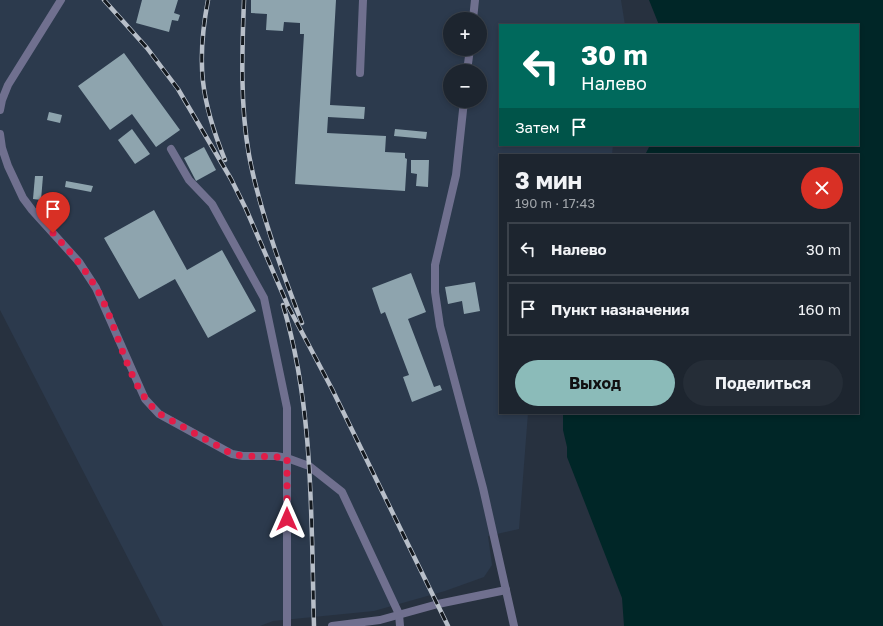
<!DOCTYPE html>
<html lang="ru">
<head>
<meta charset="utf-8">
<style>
  :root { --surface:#1d252f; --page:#252d37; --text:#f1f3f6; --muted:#a0a5aa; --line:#3b424b; --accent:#8bbbb9 }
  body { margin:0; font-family:"Golos Text",sans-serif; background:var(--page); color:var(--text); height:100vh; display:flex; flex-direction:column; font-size:15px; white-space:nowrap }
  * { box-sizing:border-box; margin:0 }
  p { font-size:13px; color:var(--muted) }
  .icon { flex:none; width:22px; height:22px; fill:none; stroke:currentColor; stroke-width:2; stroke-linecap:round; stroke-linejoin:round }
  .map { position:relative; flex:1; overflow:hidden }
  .panel { position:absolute; left:499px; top:154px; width:360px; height:260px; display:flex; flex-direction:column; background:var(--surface); border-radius:0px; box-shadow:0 2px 6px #0003,0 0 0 1px var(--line) }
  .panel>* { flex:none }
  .top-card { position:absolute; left:499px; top:24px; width:360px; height:122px; border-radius:0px; box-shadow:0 2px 6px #0003,0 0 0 1px var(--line); background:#00695c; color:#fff; overflow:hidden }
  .fabs { position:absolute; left:443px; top:12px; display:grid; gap:8px }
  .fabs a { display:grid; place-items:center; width:44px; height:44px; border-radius:50%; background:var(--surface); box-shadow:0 2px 6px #0003,0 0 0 1px var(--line); font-size:20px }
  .pin { position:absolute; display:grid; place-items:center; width:34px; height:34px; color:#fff; margin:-41px -17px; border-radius:50% 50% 50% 0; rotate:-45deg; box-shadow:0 0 4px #0007 }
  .pin .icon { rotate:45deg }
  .me { position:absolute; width:44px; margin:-22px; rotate:0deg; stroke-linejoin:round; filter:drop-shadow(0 0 3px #0008) }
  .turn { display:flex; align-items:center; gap:14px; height:84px; padding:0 16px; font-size:18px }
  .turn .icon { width:52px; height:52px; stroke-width:2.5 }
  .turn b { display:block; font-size:28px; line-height:34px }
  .then { display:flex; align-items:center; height:38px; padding:0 16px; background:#0003; gap:8px; font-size:15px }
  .round { display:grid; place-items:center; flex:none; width:42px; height:42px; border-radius:21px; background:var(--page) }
  .headline { display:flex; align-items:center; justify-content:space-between; height:68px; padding:0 16px }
  h1 { font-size:24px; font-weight:700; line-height:30px }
  .primary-button { display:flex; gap:8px; margin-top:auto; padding:8px 16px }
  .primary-button a { flex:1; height:46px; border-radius:24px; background:var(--accent); color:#111; font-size:16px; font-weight:700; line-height:46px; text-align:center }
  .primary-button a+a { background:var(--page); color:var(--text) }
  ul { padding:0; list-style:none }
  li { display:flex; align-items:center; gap:12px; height:54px; margin:0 8px 6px; padding:0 8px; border:2px solid var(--line); border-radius:0px }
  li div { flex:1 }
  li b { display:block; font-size:15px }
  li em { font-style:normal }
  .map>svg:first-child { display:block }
</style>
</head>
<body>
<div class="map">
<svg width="883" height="626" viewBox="0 0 883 626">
  <rect width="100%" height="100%" fill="#27313f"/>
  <path fill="#2c3a4d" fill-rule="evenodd" d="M 0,0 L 621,0 L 625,25 L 500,25 L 500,145 L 613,145 L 612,155 L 500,155 L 500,413 L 528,413 L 519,529 L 488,536 L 492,565 L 484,577 L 445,591 L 374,611 L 273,621 L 260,626 L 163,626 L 0,310 ZM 450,19 L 480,19 L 480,49 L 450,49 ZM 450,71 L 480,71 L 480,101 L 450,101 Z"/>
  <path fill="#002627" d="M 649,0 L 883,0 L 883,626 L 624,626 L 622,598 L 567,457 L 567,447 L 563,430 L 563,413 L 858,413 L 858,155 L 645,155 L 650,145 L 858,145 L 858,25 L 659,25 Z"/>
  <g fill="#8ea4ae">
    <path d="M 142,0 L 178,0 L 174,13 L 180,15 L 178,21 L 172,20 L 169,32 L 136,23 Z"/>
    <path d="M 251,0 L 336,0 L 330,105 L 365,107 L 364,119 L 328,117 L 327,133 L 386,136 L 385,152 L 405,153 L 405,158 L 407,159 L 405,191 L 295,184 L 304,34 L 300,34 L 300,23 L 284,22 L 283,31 L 266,30 L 267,14 L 251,13 Z"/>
    <path d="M 124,53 L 180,130 L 156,147 L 132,114 L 110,130 L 78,86 Z"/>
    <path d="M 49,112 L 62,115 L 60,123 L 47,120 Z"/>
    <path d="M 132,129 L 150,154 L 135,164 L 118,140 Z"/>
    <path d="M 395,129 L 427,132 L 426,139 L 394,136 Z"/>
    <path d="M 204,147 L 216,170 L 196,181 L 184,158 Z"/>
    <path d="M 411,160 L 429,160 L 428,187 L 416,186 L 417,174 L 411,173 Z"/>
    <path d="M 35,176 L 43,176 L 41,200 L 33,199 Z"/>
    <path d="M 66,181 L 93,186 L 91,192 L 65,187 Z"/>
    <path d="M 154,210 L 187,270 L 222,250 L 256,311 L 208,338 L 175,279 L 139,299 L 104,238 Z"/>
    <path d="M 411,273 L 426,312 L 408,319 L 434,387 L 440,385 L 442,390 L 412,402 L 403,377 L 409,375 L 385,312 L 381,314 L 372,288 Z"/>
    <path d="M 475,282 L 480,311 L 464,314 L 462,301 L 448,304 L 445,287 Z"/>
  </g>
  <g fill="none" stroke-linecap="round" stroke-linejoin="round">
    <g stroke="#70708f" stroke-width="8">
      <path d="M 473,19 L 475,0"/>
      <path d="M 467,71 L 470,49"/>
      <path d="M 360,73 L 363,0"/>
      <path d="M 464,101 L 456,175 L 435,265 L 435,292 L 440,326 L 483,488 L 514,626"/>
      <path d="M 0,110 L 2,100 L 8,85 L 61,0"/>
      <path d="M 0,134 L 2,148 L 8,166 L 23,198 L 32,210 L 79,262 L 96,288 L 145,399 L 159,414 L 232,454 L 243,456 L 276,456 L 287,458 L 309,466 L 342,492 L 399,614 L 400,626"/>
      <path d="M 171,149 L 189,180 L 212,204 L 264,298 L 287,408 L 287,626"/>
    </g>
    <path stroke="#70708f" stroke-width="8" d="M 332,626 L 380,620 L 438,604 L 506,590"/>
    <defs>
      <g id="rail">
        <path d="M 104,0 L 147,48 L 178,89 L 231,179 L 246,209 L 288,306 L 332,389 L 448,626"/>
        <path d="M 208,0 C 196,63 201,101 225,160"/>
        <path d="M 244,0 C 242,52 240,104 249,155 C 259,209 282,272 302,323"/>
        <path d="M 283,305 C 314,409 311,518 314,626"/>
      </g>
    </defs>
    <use href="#rail" stroke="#b8bfc9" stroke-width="4.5"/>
    <use href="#rail" stroke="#14191f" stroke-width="3" stroke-dasharray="9" stroke-linecap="butt"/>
  </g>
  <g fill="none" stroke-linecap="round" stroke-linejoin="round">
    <path stroke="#e11d48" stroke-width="7" stroke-dasharray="0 12.6" d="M 53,233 C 72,254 90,274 102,299 C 119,333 130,391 160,414 L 232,454 C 250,458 269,455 287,458 L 287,519"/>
  </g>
</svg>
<div class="fabs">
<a>+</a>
<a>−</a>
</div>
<div class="pin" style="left:53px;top:233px;background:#d93025"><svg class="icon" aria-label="arrive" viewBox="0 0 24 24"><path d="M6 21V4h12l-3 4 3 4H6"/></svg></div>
<svg class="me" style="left:287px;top:519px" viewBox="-20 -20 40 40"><path d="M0-17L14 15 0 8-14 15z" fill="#e11d48" stroke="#fff" stroke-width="4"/></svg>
<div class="top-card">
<div class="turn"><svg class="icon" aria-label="left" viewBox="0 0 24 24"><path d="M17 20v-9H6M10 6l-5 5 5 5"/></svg><div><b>30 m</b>Налево</div></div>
<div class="then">Затем<svg class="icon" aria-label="arrive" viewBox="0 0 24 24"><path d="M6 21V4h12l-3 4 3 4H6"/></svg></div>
</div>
<section class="panel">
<div class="headline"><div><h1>3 мин</h1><p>190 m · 17:43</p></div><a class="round" style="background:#d93025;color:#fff"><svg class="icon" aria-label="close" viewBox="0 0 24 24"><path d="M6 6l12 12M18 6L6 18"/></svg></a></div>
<ul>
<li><svg class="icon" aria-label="left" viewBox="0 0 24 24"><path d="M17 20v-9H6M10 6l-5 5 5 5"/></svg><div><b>Налево</b></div><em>30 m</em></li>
<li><svg class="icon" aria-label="arrive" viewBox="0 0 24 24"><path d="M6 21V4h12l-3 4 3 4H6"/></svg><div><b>Пункт назначения</b></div><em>160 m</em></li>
</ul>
<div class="primary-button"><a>Выход</a><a>Поделиться</a></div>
</section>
</div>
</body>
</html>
